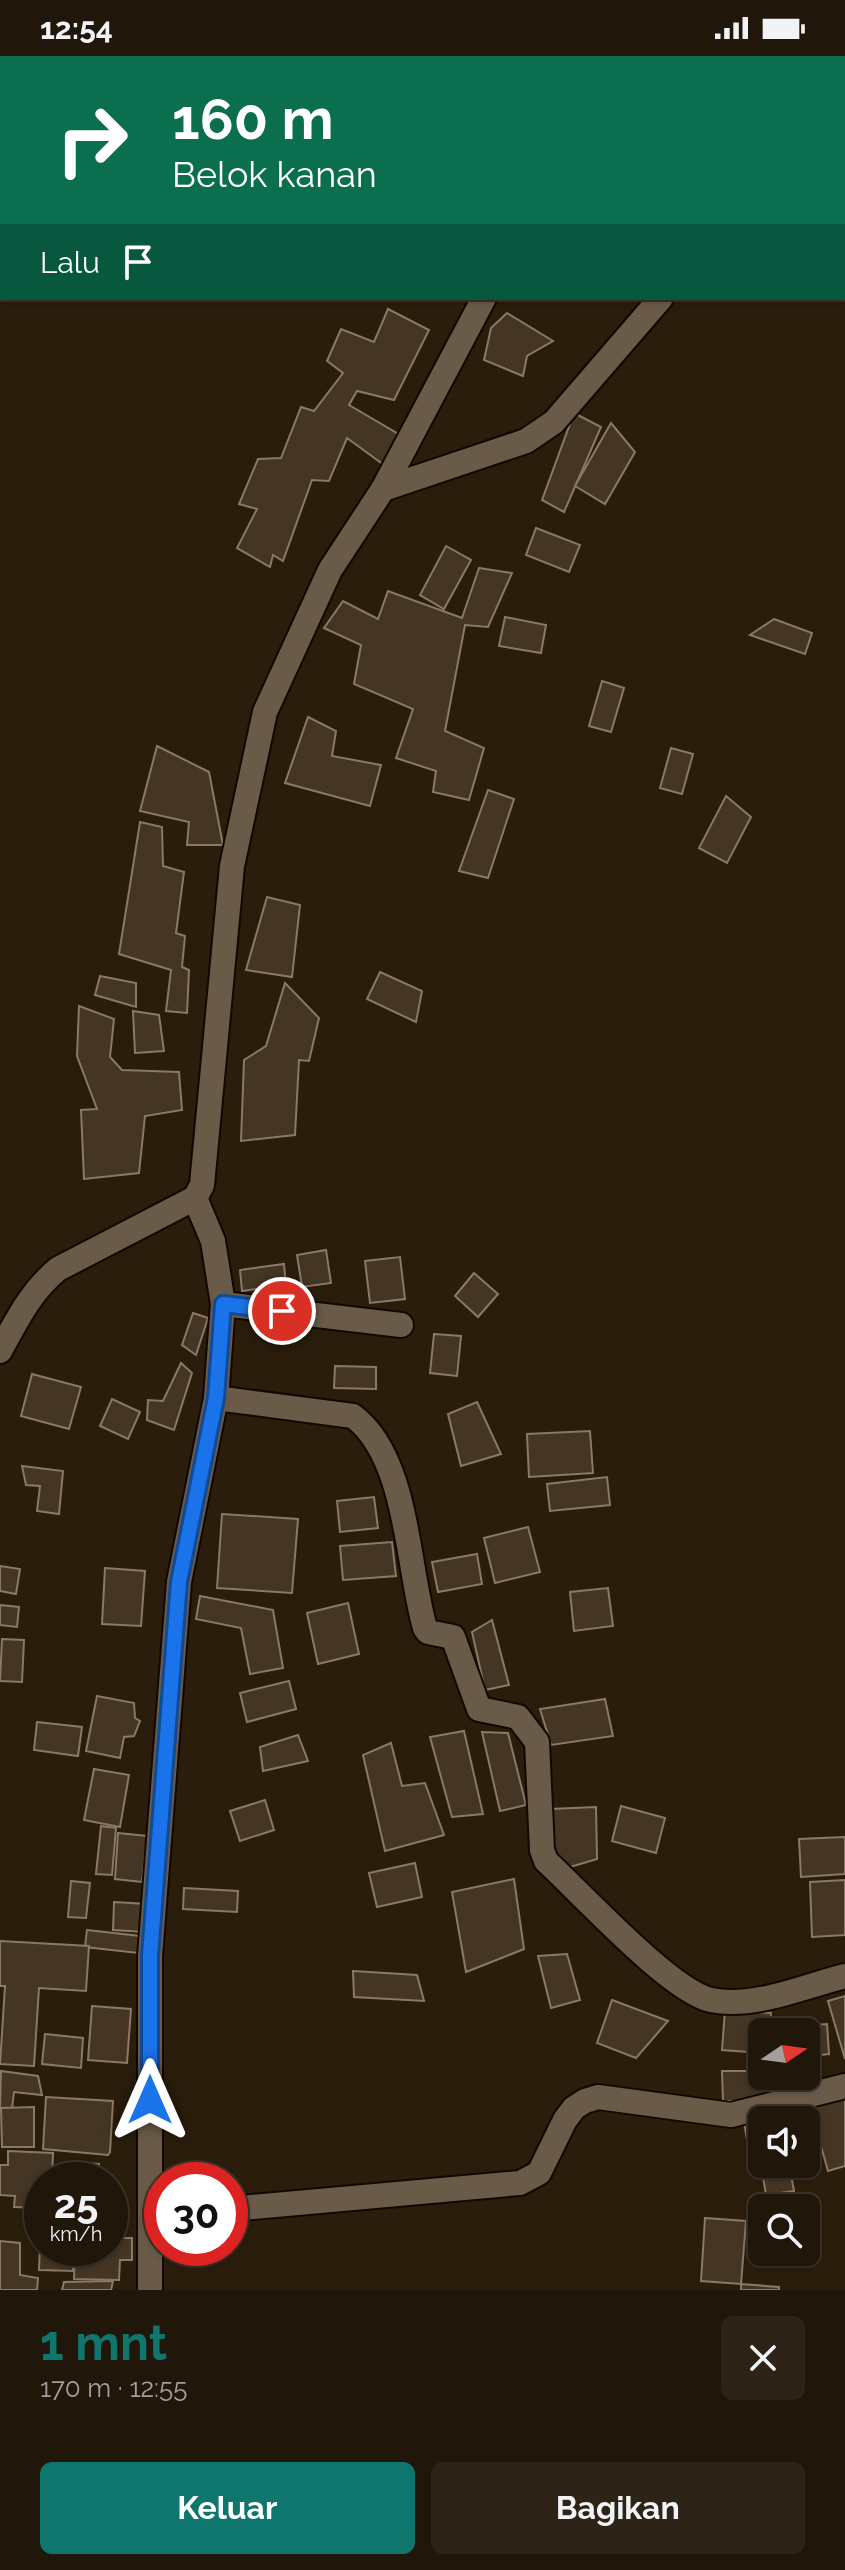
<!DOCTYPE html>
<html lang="id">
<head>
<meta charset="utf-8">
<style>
  :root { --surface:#201609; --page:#2d2317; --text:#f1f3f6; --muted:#a29f9c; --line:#3d352a; --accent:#0f766e }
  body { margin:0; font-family:Raleway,sans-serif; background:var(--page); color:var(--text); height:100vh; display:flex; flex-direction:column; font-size:30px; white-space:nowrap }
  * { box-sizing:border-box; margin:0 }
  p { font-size:26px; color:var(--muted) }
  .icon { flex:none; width:44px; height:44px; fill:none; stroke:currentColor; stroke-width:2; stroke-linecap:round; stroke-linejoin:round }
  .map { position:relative; height:2234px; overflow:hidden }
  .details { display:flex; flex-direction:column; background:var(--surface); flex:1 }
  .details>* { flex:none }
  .hud { position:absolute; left:0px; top:0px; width:846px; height:244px; box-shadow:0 2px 6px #0004,0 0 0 2px var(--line); background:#0b6e4f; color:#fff; overflow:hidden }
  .needle { width:52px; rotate:77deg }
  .controls { position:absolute; left:748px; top:1962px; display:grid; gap:16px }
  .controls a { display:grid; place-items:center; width:72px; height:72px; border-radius:12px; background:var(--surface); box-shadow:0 2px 6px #0004,0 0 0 2px var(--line); font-size:40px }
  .speed { position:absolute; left:24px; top:2106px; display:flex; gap:16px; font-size:40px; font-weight:700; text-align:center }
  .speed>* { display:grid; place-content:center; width:104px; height:104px; border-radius:50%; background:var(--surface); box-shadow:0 2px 6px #0004,0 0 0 2px var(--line); line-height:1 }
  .speed small { font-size:20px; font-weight:400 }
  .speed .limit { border:12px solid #d22; background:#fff; color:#111 }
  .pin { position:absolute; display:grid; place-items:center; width:68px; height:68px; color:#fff; margin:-34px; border:4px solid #fff; border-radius:50%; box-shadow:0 2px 8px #0007 }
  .me { position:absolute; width:88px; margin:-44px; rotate:0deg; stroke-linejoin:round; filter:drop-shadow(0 0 6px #0008) }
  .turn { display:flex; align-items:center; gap:28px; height:168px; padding:0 40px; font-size:36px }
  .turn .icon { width:104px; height:104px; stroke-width:2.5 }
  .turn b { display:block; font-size:56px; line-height:68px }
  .then { display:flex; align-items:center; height:76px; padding:0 40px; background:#0003; gap:16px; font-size:30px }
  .round { display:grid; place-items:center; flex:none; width:84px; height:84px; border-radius:12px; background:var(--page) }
  .headline { display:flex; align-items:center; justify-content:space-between; height:136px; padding:0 40px }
  h1 { font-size:48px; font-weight:700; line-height:60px; color:var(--accent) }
  .action { display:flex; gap:16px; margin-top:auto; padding:16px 40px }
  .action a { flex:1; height:92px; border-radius:12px; background:var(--accent); color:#fff; font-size:32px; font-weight:700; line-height:92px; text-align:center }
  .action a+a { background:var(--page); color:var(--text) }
  .status { display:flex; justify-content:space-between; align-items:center; height:56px; padding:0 40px; background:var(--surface); direction:ltr }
  .status svg { height:22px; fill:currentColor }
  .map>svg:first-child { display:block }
</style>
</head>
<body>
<div class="status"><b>12:54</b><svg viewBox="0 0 49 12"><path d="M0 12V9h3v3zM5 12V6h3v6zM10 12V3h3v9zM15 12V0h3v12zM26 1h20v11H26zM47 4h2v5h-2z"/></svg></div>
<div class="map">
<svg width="845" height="2234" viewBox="0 0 845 2234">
  <rect width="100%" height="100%" fill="#2b1d0c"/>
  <g fill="#443524" stroke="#897965" stroke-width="2">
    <path d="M 388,253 L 429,274 L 394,344 L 357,335 L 349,349 L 400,379 L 384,409 L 347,382 L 329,425 L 312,424 L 283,505 L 273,499 L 270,511 L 237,492 L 257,453 L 239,448 L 258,403 L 281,402 L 301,351 L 314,355 L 343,317 L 327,305 L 341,273 L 374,286 Z"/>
    <path d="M 507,257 L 553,285 L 527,300 L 523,320 L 484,304 L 491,272 Z"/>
    <path d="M 574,357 L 601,371 L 564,456 L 542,444 Z"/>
    <path d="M 611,367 L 635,396 L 605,448 L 575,430 Z"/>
    <path d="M 536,472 L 580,489 L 569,516 L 526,499 Z"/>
    <path d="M 446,490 L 471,504 L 444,553 L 420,539 Z"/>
    <path d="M 479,512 L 512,517 L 488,571 L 465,569 L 445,675 L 484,692 L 469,744 L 433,736 L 436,715 L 396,702 L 413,653 L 354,628 L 361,589 L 324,572 L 343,545 L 378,563 L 388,535 L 462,562 Z"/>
    <path d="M 505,561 L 546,569 L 541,597 L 499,590 Z"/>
    <path d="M 774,563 L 812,577 L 805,598 L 750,579 Z"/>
    <path d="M 602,625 L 624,632 L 611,676 L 589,670 Z"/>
    <path d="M 308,661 L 336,675 L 332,700 L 381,709 L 370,750 L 285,727 Z"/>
    <path d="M 157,690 L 209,716 L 223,789 L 187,789 L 189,766 L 140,755 Z"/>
    <path d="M 671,692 L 693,698 L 682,738 L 660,732 Z"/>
    <path d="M 488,734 L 514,743 L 488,822 L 459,815 Z"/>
    <path d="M 726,740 L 751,761 L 727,807 L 699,792 Z"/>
    <path d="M 140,766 L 162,771 L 163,810 L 184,816 L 176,877 L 185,880 L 182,911 L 189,914 L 187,957 L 166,955 L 171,914 L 119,898 Z"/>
    <path d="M 267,841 L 300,849 L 292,921 L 246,914 Z"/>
    <path d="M 380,916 L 422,935 L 416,966 L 367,943 Z"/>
    <path d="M 100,920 L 136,927 L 136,951 L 95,939 Z"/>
    <path d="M 285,927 L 319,962 L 309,1005 L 299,1004 L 295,1079 L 241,1085 L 244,1004 L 266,990 Z"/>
    <path d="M 79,950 L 114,963 L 110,1001 L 122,1014 L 179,1016 L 182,1054 L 145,1060 L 139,1117 L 84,1123 L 81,1054 L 97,1053 L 77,1000 Z"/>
    <path d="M 133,955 L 159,959 L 164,995 L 135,997 Z"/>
    <path d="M 326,1194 L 331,1227 L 302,1231 L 297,1199 Z"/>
    <path d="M 400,1201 L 405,1243 L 370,1247 L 365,1205 Z"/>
    <path d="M 284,1208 L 286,1229 L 242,1235 L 240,1214 Z"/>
    <path d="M 474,1217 L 498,1238 L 478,1261 L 455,1240 Z"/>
    <path d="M 193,1257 L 208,1262 L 196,1299 L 182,1289 Z"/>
    <path d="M 434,1278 L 461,1280 L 457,1320 L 430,1317 Z"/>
    <path d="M 181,1307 L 192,1317 L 174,1374 L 147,1364 L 148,1344 L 163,1345 Z"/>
    <path d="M 335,1310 L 376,1311 L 376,1333 L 334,1332 Z"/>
    <path d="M 32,1318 L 81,1331 L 69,1373 L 21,1360 Z"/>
    <path d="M 112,1343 L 140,1356 L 128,1383 L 100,1370 Z"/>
    <path d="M 477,1346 L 501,1398 L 461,1410 L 448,1358 Z"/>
    <path d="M 590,1375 L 593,1417 L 529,1421 L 527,1378 Z"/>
    <path d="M 22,1410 L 63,1415 L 59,1458 L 37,1455 L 40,1430 L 26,1429 Z"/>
    <path d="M 607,1421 L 610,1449 L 550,1455 L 547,1428 Z"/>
    <path d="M 374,1441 L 378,1472 L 340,1476 L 337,1445 Z"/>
    <path d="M 222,1458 L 298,1463 L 292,1537 L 217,1532 Z"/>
    <path d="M 528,1471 L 540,1516 L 495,1527 L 484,1482 Z"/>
    <path d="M 392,1486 L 396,1520 L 343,1524 L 340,1490 Z"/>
    <path d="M 477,1498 L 482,1528 L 438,1536 L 432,1506 Z"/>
    <path d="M 0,1510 L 20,1513 L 16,1538 L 0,1535 Z"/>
    <path d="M 105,1512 L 145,1515 L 141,1570 L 102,1568 Z"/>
    <path d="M 608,1532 L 613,1570 L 574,1575 L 570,1536 Z"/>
    <path d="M 200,1540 L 273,1554 L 283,1612 L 250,1618 L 241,1572 L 196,1563 Z"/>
    <path d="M 348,1547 L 359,1598 L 318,1608 L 307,1557 Z"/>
    <path d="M 0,1549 L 19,1551 L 17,1571 L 0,1569 Z"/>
    <path d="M 492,1564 L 509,1629 L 485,1634 L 472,1576 Z"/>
    <path d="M 2,1583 L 24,1584 L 22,1626 L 0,1625 Z"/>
    <path d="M 289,1625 L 296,1653 L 247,1666 L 240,1637 Z"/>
    <path d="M 97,1640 L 134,1647 L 135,1662 L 140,1665 L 134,1680 L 124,1681 L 120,1702 L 86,1695 Z"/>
    <path d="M 605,1643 L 613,1680 L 551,1689 L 540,1653 Z"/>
    <path d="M 37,1666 L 82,1671 L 78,1700 L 34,1694 Z"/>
    <path d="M 464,1675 L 483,1758 L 452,1761 L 430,1681 Z"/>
    <path d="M 482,1676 L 508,1677 L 526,1749 L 500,1755 Z"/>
    <path d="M 298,1679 L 308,1705 L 263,1715 L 260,1691 Z"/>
    <path d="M 391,1687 L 402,1730 L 425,1727 L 444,1779 L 385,1795 L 363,1699 Z"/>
    <path d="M 94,1713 L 129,1719 L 120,1771 L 84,1764 Z"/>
    <path d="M 265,1744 L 274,1774 L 240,1785 L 230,1755 Z"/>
    <path d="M 621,1750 L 665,1762 L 656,1797 L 612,1785 Z"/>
    <path d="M 596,1751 L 597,1803 L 557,1815 L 550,1753 Z"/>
    <path d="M 101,1770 L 116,1772 L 112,1819 L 96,1818 Z"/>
    <path d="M 118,1777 L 147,1780 L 142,1826 L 115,1823 Z"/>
    <path d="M 845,1781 L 845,1818 L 801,1821 L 799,1783 Z"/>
    <path d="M 415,1807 L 422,1841 L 377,1851 L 369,1817 Z"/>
    <path d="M 514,1823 L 524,1893 L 466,1916 L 452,1836 Z"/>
    <path d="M 845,1824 L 845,1879 L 812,1881 L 810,1826 Z"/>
    <path d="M 71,1825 L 90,1827 L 86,1862 L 68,1861 Z"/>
    <path d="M 184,1832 L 238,1835 L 237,1856 L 183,1853 Z"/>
    <path d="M 114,1846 L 146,1848 L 145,1876 L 113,1874 Z"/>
    <path d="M 87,1874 L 140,1880 L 138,1897 L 85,1891 Z"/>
    <path d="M 0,1885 L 89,1890 L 86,1935 L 39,1932 L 34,2010 L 0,2008 L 5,1930 L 0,1930 Z"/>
    <path d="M 567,1898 L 580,1944 L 551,1952 L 538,1900 Z"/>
    <path d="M 353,1915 L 417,1919 L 424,1945 L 354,1941 Z"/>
    <path d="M 845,1940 L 845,2003 L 828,1945 Z"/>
    <path d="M 612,1944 L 668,1965 L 636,2002 L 597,1987 Z"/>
    <path d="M 92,1950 L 131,1953 L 127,2007 L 88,2004 Z"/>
    <path d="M 725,1954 L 771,1957 L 769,1976 L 762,1976 L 762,1997 L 722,1994 Z"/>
    <path d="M 827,1968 L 829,1998 L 810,2000 L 813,2031 L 777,2034 L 776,2020 L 806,2020 L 806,1976 L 772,1976 L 772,1972 Z"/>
    <path d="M 45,1978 L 83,1982 L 81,2012 L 42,2008 Z"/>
    <path d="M 1,2015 L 38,2020 L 42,2039 L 14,2036 L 12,2053 L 0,2052 Z"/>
    <path d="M 722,2015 L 762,2015 L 762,2020 L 769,2020 L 769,2045 L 723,2045 Z"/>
    <path d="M 845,2037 L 845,2110 L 828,2115 L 809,2047 Z"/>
    <path d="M 46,2041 L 113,2045 L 110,2096 L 108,2099 L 43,2093 Z"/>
    <path d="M 34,2051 L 34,2091 L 2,2091 L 1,2052 Z"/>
    <path d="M 793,2058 L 794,2064 L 762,2064 L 762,2108 L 789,2108 L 794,2135 L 766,2139 L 762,2115 L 753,2120 L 744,2066 Z"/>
    <path d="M 8,2095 L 53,2097 L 52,2124 L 42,2124 L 42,2152 L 14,2151 L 15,2140 L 0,2139 L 0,2109 L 8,2109 Z"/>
    <path d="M 66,2106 L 99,2108 L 98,2123 L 108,2124 L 65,2124 Z"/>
    <path d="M 110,2124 L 114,2125 L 112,2158 L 110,2158 Z"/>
    <path d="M 110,2158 L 119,2158 L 118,2182 L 132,2182 L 132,2204 L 120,2204 L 119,2224 L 74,2223 L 75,2192 L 110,2192 Z"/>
    <path d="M 41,2160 L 42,2192 L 73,2192 L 73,2215 L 39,2214 Z"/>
    <path d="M 705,2162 L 746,2165 L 741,2228 L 701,2225 Z"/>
    <path d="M 0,2185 L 20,2187 L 20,2219 L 38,2222 L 37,2234 L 0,2234 Z"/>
    <path d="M 113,2225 L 111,2234 L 62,2234 L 64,2226 Z"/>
    <path d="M 741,2228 L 779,2231 L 779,2234 L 741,2234 Z"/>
  </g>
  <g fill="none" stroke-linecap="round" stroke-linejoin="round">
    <defs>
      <g id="street">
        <path d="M 578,2 L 579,0"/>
        <path d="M 383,433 L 484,242"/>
        <path d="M 223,1248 L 401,1269"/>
        <path d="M 216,1342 L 353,1360 C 408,1401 407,1510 425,1572 L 428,1576 L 453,1581 L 479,1653 L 518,1661 L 537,1686 L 542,1794 L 546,1805 C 581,1837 670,1935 711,1944 C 753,1953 805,1930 845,1920"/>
        <path d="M 230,2153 L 520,2127 L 539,2117 L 565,2064 L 574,2052 L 585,2045 L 598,2041 L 731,2059 L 845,2030"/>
        <path d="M 150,2234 L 150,1900 L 179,1526 L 216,1342 L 223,1248 L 213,1185 L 195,1142"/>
      </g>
      <g id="secondary">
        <path d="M 844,5 L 845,4"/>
        <path d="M 0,1295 C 17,1264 30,1236 58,1213 L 195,1142 L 202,1129 L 232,810 L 265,656 L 330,514 L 383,433 L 526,385 L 554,366 L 661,242"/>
      </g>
    </defs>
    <use href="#street" stroke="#130700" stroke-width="28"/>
    <use href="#secondary" stroke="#130700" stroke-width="28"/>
    <use href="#street" stroke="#6a5a48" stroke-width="24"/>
    <use href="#secondary" stroke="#6a5a48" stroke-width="24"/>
  </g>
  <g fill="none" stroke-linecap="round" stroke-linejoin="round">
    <defs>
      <path id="route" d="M 150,2044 L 150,1900 L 179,1526 L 216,1342 L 223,1248 L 282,1255"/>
    </defs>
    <use href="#route" stroke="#114b97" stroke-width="20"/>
    <use href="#route" stroke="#1a73e8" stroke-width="14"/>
  </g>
</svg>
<div class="controls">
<a><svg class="needle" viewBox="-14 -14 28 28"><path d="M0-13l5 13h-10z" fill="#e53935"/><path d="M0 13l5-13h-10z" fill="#a29f9c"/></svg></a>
<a><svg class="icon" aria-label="sound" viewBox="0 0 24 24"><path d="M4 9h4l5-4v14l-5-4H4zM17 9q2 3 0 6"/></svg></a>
<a><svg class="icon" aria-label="search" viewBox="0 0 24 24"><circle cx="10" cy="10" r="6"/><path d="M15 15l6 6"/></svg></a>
</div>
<div class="speed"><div>25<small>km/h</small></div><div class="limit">30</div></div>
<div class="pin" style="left:282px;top:1255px;background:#d93025"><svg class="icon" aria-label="arrive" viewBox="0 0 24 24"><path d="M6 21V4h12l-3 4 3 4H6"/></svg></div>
<svg class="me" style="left:150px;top:2044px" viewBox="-20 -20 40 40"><path d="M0-17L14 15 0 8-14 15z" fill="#1a73e8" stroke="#fff" stroke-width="4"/></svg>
<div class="hud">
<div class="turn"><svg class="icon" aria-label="right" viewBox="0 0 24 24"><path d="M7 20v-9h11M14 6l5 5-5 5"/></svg><div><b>160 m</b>Belok kanan</div></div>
<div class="then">Lalu<svg class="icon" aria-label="arrive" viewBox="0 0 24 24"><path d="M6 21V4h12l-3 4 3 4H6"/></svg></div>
</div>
</div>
<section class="details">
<div class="headline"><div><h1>1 mnt</h1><p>170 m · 12:55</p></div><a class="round"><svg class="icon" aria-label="close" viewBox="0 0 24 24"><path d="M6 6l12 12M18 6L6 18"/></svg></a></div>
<div class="action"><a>Keluar</a><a>Bagikan</a></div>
</section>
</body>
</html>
